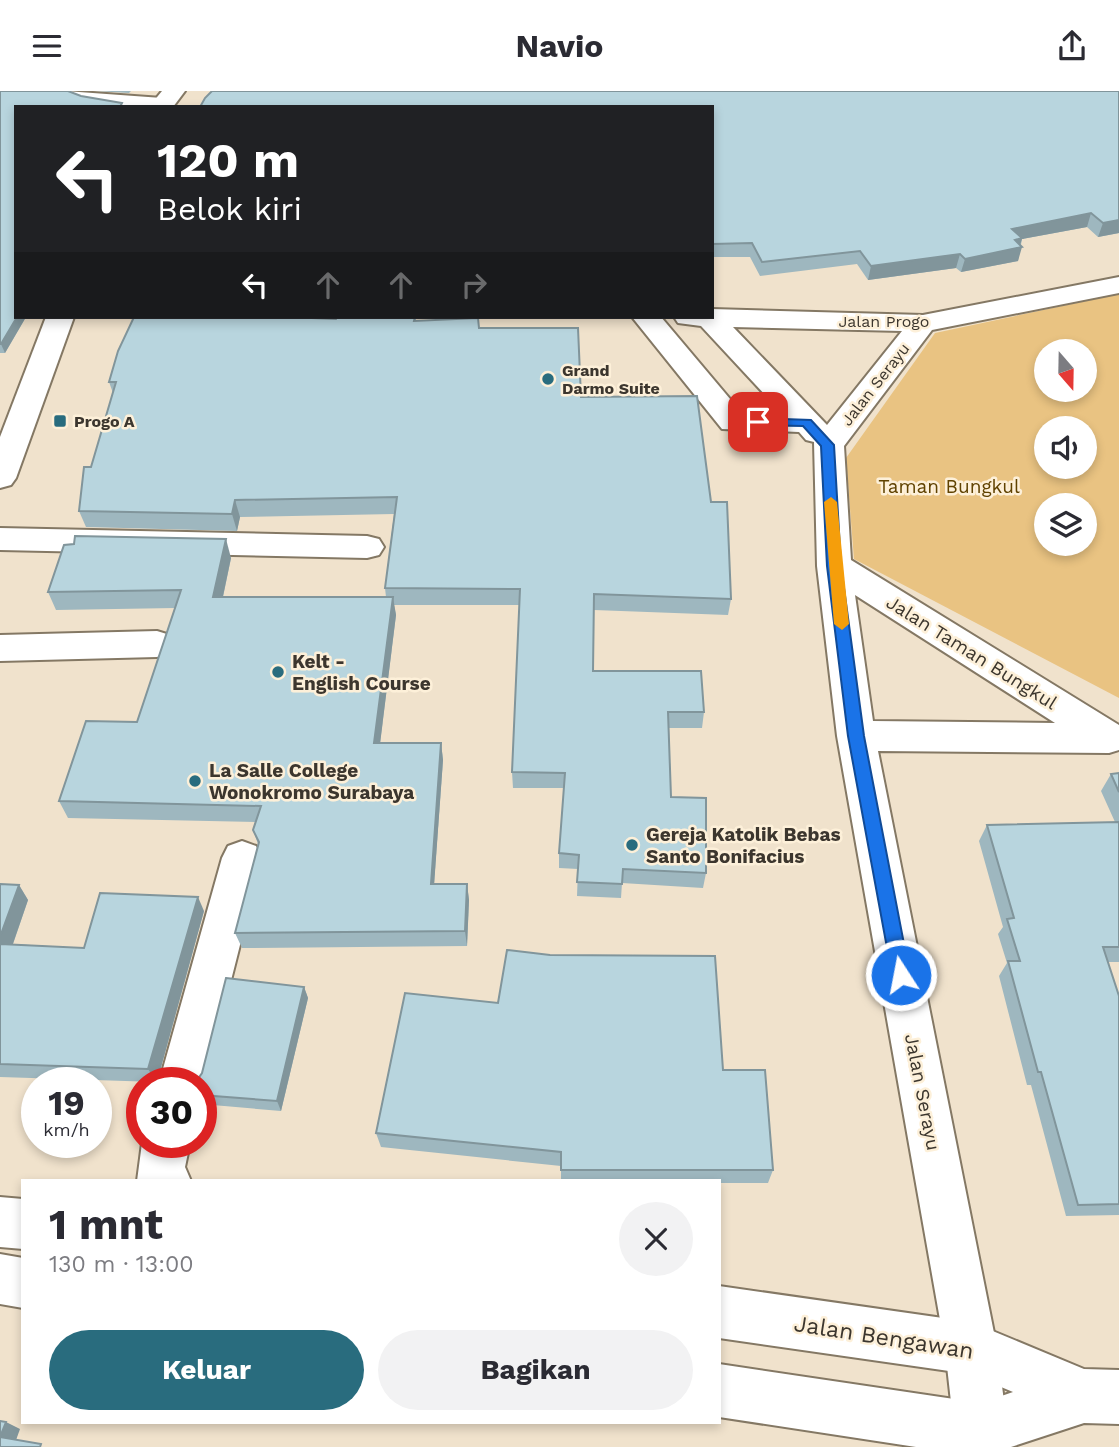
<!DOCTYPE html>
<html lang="id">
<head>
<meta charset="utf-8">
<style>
  :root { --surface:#fff; --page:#f2f2f3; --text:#2b2b33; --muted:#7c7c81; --accent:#296c7e }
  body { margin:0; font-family:"Work Sans",sans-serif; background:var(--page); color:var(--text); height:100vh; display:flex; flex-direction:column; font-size:26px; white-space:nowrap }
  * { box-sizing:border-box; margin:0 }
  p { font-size:23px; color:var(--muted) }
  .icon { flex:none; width:38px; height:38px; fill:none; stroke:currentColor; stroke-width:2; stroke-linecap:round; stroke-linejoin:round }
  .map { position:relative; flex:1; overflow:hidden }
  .panel { position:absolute; left:21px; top:1088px; width:700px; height:245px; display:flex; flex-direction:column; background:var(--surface); border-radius:0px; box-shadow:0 4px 10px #0003 }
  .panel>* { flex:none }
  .top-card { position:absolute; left:14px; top:14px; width:700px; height:214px; border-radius:0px; box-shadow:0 4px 10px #0003; background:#202124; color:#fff; overflow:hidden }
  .needle { width:46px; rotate:160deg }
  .buttons { position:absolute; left:1034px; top:248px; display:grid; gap:14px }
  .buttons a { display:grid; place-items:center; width:63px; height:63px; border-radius:50%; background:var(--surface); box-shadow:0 4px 10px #0003; font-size:35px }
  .speed { position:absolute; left:21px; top:976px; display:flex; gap:14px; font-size:35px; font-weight:700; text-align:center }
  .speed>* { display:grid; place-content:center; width:91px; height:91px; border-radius:50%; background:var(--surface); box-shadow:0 4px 10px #0003; line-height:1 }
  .speed small { font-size:18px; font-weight:400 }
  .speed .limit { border:10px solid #d22; background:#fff; color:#111 }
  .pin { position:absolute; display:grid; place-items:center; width:60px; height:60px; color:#fff; margin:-30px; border-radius:14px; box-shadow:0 4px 10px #0006 }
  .me { position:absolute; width:77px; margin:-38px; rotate:349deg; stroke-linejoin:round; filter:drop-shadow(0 0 5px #0008) }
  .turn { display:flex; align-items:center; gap:24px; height:147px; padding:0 28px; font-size:32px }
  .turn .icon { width:91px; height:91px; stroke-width:2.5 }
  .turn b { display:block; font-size:49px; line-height:60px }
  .lanes { display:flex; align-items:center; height:66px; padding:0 28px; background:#0003; justify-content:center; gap:35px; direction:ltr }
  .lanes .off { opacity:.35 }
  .round { display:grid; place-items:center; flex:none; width:74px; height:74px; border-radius:37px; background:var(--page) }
  .summary { display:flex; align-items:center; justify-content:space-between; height:119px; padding:0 28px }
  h1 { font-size:42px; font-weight:700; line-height:52px }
  .action { display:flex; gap:14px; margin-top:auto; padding:14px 28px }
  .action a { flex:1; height:80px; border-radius:42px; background:var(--accent); color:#fff; font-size:28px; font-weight:700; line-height:80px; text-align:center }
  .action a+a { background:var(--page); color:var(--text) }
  header { display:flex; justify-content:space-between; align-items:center; height:91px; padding:0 28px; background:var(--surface); font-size:32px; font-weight:700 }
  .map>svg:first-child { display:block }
</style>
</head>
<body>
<header><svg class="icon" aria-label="menu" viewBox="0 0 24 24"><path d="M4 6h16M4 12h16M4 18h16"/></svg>Navio<svg class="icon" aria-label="share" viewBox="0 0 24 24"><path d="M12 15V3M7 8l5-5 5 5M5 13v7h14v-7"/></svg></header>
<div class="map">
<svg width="1119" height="1356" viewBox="0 0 1119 1356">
  <rect width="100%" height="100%" fill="#f0e2cc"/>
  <path fill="#e9c382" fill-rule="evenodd" d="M 1119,203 L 1119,607 L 854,468 L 846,367 L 935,242 ZM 1046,261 L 1085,261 L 1085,299 L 1046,299 ZM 1046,338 L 1085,338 L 1085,376 L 1046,376 ZM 1046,415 L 1085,415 L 1085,453 L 1046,453 Z"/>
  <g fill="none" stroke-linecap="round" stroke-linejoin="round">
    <defs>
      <g id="minor">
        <path d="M 65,0 L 162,7 L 173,14 C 154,21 78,19 65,0 Z"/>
        <path d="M 1119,186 L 1119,202 L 932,239 L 844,355 L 851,469 L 1119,634 L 1119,659 L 1109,662 L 878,660 L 997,1257 L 1010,1356 L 956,1356 L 945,1257 L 837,645 L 817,475 L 814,351 L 806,349 L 799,341 L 722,338 L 632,226 L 661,226 L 741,321 L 781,321 L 701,235 L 678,232 L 674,226 L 712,226 L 712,218 L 923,224 ZM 733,236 L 902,240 L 827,334 ZM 855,504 L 1055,632 L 873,630 Z"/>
        <path d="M 0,437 L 367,445 L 379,448 L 384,456 L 379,464 L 367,467 L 0,459 Z"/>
        <path d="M 157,540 L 170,544 L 175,553 L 170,562 L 157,566 L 0,570 L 0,544 Z"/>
        <path d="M 242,750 L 256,755 L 262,767 L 205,992 L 201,1000 L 201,992 L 159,992 L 222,767 L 228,755 Z"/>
        <path d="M 142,1052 L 190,1052 L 185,1076 L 191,1090 L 137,1090 Z"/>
      </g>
      <g id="major">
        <path d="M 162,0 L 185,0 L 173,16 L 149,16 Z"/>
        <path d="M 46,226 L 74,226 L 16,387 L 11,394 L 0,397 L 0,346 Z"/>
        <path d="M 0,1106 L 23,1108 L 23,1158 L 0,1156 Z"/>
        <path d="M 0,1163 L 23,1167 L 23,1217 L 0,1213 Z"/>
        <path d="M 719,1195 L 971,1231 L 1084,1278 L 1119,1279 L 1119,1333 L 1084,1332 L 1011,1356 L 916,1356 L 719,1326 L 719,1273 L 981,1312 L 1013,1301 L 970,1283 L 719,1247 Z"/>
      </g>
    </defs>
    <use href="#minor" stroke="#847864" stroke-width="4"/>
    <use href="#major" stroke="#847864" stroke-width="4"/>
    <use href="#minor" fill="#fff" fill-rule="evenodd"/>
    <use href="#major" fill="#fff" fill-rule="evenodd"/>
  </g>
  <g fill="#9eb7bf">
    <path d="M 0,0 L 16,226 L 26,226 L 5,262 L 0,262 Z"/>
    <path d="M 95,0 L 131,0 L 129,2 Z"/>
    <path d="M 1119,0 L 1119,142 L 1098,146 L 1087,136 L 1022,148 L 1018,170 L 961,181 L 956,177 L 868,189 L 857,173 L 760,185 L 750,166 L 712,166 L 712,16 Z"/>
    <path d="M 337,226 L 416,226 L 416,230 L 479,237 L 581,306 L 711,411 L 731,508 L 728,524 L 594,519 L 593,580 L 704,621 L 702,637 L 669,637 L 671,706 L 706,782 L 703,797 L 622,792 L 621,807 L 577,805 L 578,778 L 559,777 L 559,762 L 564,697 L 513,697 L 512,681 L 520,514 L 394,514 L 396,524 L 380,652 L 441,652 L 443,669 L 434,793 L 467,793 L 469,809 L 467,855 L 242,857 L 235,842 L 258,753 L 253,739 L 256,731 L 68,727 L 59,710 L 137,631 L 175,517 L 56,519 L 48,501 L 231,467 L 223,506 L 386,506 L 385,497 L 394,423 L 240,426 L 237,440 L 86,436 L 79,420 L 113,302 L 109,291 L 336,228 Z"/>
    <path d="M 1119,682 L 1119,871 L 1108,871 L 1119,905 L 1119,1124 L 1066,1125 L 1031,994 L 1027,994 L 999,885 L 1007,872 L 998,843 L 1003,836 L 979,750 L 987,734 L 1115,731 L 1101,700 L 1111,683 Z"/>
    <path d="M 0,793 L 19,794 L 28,809 L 13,853 L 84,857 L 204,820 L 157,991 L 0,986 Z"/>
    <path d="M 550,864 L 723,979 L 773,1079 L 768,1092 L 719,1092 L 719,1090 L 561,1090 L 561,1075 L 381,1056 L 376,1042 L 498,912 Z"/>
    <path d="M 304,896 L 308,907 L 281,1020 L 201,1013 L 201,992 L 196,992 Z"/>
  </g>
  <g fill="#81959b">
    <path d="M 1091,122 L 1087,136 L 1022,148 L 1019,157 L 1022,156 L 1018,170 L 961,181 L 965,168 L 1012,138 Z"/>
    <path d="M 1119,129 L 1119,142 L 1098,146 L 1103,132 Z"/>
    <path d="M 960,163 L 956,177 L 868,189 L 871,175 Z"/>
    <path d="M 17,226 L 26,226 L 5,262 L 1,253 Z"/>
    <path d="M 235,409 L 240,426 L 237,440 L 232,423 Z"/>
    <path d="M 226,448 L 231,467 L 219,524 L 213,506 Z"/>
    <path d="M 393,506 L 396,524 L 378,669 L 374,652 Z"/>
    <path d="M 441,652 L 443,669 L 433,809 L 431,793 Z"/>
    <path d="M 467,793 L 469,809 L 467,855 L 465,840 Z"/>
    <path d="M 19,794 L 28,809 L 8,867 L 0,856 L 0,846 Z"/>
    <path d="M 198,806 L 204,820 L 157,991 L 148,978 Z"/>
    <path d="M 304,896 L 308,907 L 281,1020 L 277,1010 Z"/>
    <path d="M 6,1331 L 20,1338 L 15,1352 L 0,1346 Z"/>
  </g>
  <g fill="#b8d5de" stroke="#81959b" stroke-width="2">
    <path d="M 0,0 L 68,0 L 81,5 L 122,12 L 120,16 L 16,16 L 16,226 L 17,226 L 1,253 L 0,253 Z"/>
    <path d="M 212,0 L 1119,0 L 1119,129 L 1103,132 L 1091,122 L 1012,138 L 1022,147 L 1015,149 L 1022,156 L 965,168 L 960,163 L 871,175 L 860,160 L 762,171 L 752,152 L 712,153 L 712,16 L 200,16 L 205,7 Z"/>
    <path d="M 134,226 L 287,226 L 336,228 L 337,226 L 415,226 L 414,230 L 478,227 L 479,237 L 578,237 L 581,306 L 697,305 L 711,411 L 727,411 L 731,508 L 594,503 L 593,580 L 701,580 L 704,621 L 668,621 L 671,706 L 706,707 L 706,782 L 623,778 L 622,793 L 577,791 L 579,764 L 559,762 L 565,682 L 512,681 L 520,498 L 385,497 L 397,406 L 235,409 L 232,423 L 79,420 L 84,376 L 91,376 L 116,291 L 109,291 L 118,260 Z"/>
    <path d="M 75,445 L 226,448 L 213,506 L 393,506 L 374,652 L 441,652 L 431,793 L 467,793 L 465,840 L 235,842 L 259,751 L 253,739 L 261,715 L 59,710 L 86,630 L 137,631 L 181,499 L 48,501 L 64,454 L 74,453 Z"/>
    <path d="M 1119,682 L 1119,701 L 1111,683 Z"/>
    <path d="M 1119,731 L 1119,856 L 1103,856 L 1119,905 L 1119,1113 L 1078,1114 L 1041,981 L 1038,981 L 1008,870 L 1020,870 L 1007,828 L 1014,827 L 987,734 Z"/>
    <path d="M 0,793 L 19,794 L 0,846 Z"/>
    <path d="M 100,802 L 198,806 L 148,978 L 0,973 L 0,853 L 84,857 Z"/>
    <path d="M 507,859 L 550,864 L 715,865 L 723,979 L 765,979 L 773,1079 L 561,1079 L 561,1061 L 376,1042 L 405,902 L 498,912 Z"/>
    <path d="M 226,887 L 304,896 L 277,1010 L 201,1004 L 201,992 L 189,992 L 191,984 L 195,992 L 202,982 Z"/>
    <path d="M 0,1330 L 6,1331 L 0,1346 L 41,1353 L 40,1356 L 0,1356 Z"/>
  </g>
  <path fill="#1a73e8" stroke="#114b97" stroke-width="2" d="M 758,327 L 811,329 L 834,354 L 841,475 L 864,645 L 910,884 L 907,890 L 901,892 L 895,890 L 892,884 L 848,645 L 827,475 L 821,355 L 803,335 L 753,334 L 753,328 Z"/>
  <path fill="#f59e0b" d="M 831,406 L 837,411 L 849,533 L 842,539 L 834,533 L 824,411 Z"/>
  <g fill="#296c7e" stroke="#fdf0d9" stroke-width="2.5">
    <circle cx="548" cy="288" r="7"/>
    <rect x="53" y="323" width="14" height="14" rx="3.5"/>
    <circle cx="278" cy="581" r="7"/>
    <circle cx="195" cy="690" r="7"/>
    <circle cx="632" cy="754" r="7"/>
  </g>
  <g text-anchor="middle" stroke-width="5" stroke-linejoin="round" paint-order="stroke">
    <g font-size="16" fill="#3c362e" stroke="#fdf0d9">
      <text x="884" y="236">Jalan Progo</text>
      <text transform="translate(875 293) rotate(-52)" y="6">Jalan Serayu</text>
    </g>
    <g font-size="16" font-weight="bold" fill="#3c362e" stroke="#fdf0d9" text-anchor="start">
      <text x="562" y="285">Grand<tspan x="562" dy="18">Darmo Suite</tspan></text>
      <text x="74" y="336">Progo A</text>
    </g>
    <g font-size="19" fill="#604200" stroke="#fdf0d9">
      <text x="949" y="402">Taman Bungkul</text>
    </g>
    <g font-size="19" fill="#3c362e" stroke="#fdf0d9">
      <text transform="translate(972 561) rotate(32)" y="7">Jalan Taman Bungkul</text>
      <text transform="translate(923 1001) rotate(79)" y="7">Jalan Serayu</text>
    </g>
    <g font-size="19" font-weight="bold" fill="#3c362e" stroke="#fdf0d9" text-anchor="start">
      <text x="292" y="577">Kelt -<tspan x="292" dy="22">English Course</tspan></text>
      <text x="209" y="686">La Salle College<tspan x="209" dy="22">Wonokromo Surabaya</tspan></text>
      <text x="646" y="750">Gereja Katolik Bebas<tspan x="646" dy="22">Santo Bonifacius</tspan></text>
    </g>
    <g font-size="23" fill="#3c362e" stroke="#fdf0d9">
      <text transform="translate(884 1246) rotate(9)" y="8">Jalan Bengawan</text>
    </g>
  </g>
</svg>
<div class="buttons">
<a><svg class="needle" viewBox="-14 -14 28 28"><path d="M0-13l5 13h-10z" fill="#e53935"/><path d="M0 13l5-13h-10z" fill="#7c7c81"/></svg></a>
<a><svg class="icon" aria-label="sound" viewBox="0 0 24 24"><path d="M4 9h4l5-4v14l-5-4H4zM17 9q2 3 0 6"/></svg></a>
<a><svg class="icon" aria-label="layers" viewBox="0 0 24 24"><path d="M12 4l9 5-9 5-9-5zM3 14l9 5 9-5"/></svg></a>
</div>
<div class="speed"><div>19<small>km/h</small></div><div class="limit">30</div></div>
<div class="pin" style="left:758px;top:331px;background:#d93025"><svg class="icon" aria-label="arrive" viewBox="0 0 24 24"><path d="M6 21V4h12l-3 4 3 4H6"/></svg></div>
<svg class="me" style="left:901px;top:884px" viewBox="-20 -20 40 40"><circle r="17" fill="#1a73e8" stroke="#fff" stroke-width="3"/><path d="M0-11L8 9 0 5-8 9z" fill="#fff"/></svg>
<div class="top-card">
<div class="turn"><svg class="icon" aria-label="left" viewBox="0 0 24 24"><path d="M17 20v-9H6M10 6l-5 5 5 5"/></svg><div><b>120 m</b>Belok kiri</div></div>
<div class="lanes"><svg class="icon" aria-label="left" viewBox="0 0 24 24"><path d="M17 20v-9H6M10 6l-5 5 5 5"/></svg><svg class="icon off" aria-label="ahead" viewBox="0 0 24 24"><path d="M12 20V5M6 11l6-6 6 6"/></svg><svg class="icon off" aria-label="ahead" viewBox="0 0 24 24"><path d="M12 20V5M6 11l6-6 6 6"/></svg><svg class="icon off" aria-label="right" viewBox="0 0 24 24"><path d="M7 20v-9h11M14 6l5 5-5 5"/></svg></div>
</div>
<section class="panel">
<div class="summary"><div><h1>1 mnt</h1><p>130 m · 13:00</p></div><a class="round"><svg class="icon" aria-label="close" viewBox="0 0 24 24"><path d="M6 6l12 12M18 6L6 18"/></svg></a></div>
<div class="action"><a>Keluar</a><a>Bagikan</a></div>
</section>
</div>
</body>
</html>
